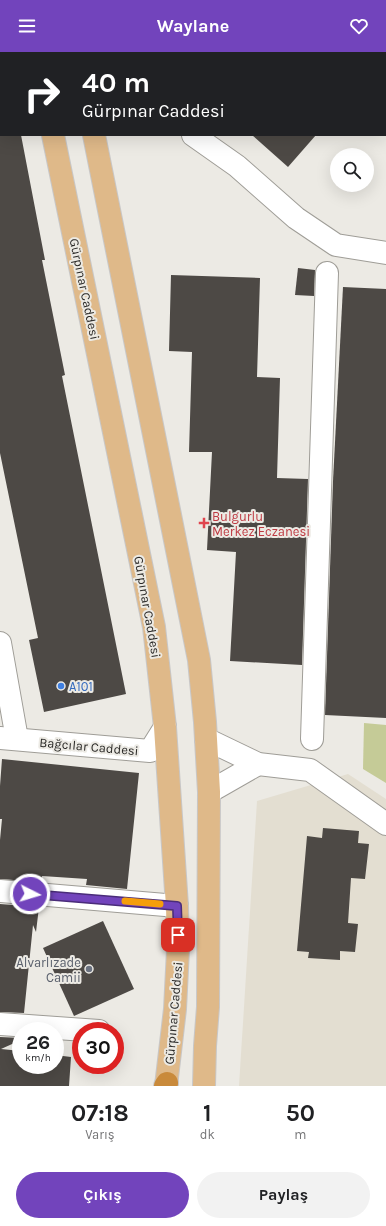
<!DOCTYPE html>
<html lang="tr">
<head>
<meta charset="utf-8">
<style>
  :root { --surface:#fff; --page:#f2f2f2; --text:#202124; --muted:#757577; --accent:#7244bc }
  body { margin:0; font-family:Karla,sans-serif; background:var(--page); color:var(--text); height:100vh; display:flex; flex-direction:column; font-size:15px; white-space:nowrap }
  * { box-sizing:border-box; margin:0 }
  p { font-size:13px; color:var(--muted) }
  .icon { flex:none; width:22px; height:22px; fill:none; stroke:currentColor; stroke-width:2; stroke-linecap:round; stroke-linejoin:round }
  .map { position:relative; height:1034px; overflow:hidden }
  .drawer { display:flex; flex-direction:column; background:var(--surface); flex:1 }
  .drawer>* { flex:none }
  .hud { position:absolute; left:0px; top:0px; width:386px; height:84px; box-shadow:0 4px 16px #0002; background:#202124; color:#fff; overflow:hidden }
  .fabs { position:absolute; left:330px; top:96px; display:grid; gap:8px }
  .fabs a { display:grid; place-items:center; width:44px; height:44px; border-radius:50%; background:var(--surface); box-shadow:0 4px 16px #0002; font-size:20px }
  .speed { position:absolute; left:12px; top:970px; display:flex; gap:8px; font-size:20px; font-weight:700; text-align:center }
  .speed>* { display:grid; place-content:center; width:52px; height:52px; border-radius:50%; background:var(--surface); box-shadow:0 4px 16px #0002; line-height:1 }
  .speed small { font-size:10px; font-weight:400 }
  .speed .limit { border:6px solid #d22; background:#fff; color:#111 }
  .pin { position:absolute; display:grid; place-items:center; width:34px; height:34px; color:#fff; margin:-17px; border-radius:8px; box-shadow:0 2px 6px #0006 }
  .me { position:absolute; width:44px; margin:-22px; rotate:95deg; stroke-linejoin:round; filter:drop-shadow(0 0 3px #0008) }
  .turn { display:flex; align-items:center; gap:14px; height:84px; padding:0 16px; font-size:18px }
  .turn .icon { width:52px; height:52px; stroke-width:2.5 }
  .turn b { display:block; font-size:28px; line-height:34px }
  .eta { display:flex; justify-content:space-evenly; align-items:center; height:68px; text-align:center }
  .eta b { font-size:24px; font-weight:700; line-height:28px }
  .button { display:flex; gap:8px; margin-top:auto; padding:8px 16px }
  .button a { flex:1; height:46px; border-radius:24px; background:var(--accent); color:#fff; font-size:16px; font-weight:700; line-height:46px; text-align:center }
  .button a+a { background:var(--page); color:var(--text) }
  header { display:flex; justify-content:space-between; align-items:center; height:52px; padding:0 16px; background:var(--accent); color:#fff; font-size:18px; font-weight:700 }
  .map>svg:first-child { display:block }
</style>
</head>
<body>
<header><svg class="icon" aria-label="menu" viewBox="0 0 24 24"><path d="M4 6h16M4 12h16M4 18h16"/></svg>Waylane<svg class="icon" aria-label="heart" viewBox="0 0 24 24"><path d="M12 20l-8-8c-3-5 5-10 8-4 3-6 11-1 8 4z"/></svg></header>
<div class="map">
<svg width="386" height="1034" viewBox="0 0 386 1034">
  <rect width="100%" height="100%" fill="#eceae4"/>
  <path fill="#e3ded1" d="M 348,722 L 386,747 L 386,1034 L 239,1034 L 257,749 Z"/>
  <path fill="#c5cb97" d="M 364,671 L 386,673 L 386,731 L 363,717 Z"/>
  <g fill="#4d4945">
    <path d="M 0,83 L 21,83 L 45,208 L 42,208 L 65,323 L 62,324 L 126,642 L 44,660 L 29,588 L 38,586 L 0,401 Z"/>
    <path d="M 252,83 L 316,83 L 288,115 Z"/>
    <path d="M 298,216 L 315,218 L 314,244 L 295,243 Z"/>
    <path d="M 171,223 L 260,226 L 257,325 L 280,326 L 277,426 L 308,427 L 302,613 L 230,609 L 236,500 L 207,498 L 212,400 L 189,400 L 192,300 L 169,299 Z"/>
    <path d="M 343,235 L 386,237 L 386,666 L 325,663 L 333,429 Z"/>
    <path d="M 2,707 L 139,721 L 127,837 L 86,833 L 87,827 L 42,824 L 41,830 L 0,827 L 0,788 L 2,767 L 0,767 L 0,734 Z"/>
    <path d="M 323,776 L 359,779 L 358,791 L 369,792 L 365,827 L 351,826 L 348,871 L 358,872 L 355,900 L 340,899 L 340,908 L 308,906 L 309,900 L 297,899 L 307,784 L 322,786 Z"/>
    <path d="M 0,852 L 39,855 L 36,880 L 33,873 L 24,961 L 0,960 Z"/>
    <path d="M 103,869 L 134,937 L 74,964 L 43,896 Z"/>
    <path d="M 0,985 L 21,986 L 21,988 L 1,997 L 21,999 L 21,1013 L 55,1013 L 55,1003 L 71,1005 L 69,1034 L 0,1034 Z"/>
  </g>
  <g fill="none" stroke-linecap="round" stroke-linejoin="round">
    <defs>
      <g id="minor">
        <path d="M 331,0 L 332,1"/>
        <path d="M 385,53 L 386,53"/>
        <path d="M 193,83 L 237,114 L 296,166 L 336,193 L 386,201"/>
        <path d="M 0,591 L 17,687"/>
        <path d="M 0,686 L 150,699 L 165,675"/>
        <path d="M 206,687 L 258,712 L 310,718 L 386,772"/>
        <path d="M 312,687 L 327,221"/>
        <path d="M 209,740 L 258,712"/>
        <path d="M 0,839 L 177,854"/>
        <path d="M 0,972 L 99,979"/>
      </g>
      <g id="major">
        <path d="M 36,0 L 36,1"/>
        <path d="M 77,0 L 77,1"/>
        <path d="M 53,83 L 154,575 L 165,675 L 177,854 L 178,898 L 175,957 L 166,1034"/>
        <path d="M 94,83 L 199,608 L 205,670 L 209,740 L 208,955 L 205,994 L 204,1034"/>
      </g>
      <path id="highway" d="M 165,1034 L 167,1031"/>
    </defs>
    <use href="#minor" stroke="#9f9d97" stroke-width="24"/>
    <use href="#major" stroke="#c8c7c7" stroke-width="24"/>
    <use href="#highway" stroke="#c8c7c7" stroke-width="24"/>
    <use href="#minor" stroke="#fff" stroke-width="22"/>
    <use href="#major" stroke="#dfb989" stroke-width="22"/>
    <use href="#highway" stroke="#c98a3b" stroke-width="22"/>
  </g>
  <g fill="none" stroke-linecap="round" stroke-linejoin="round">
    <defs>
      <path id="route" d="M 30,842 L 177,854 L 178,883"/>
    </defs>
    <use href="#route" stroke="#4a2c7a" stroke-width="10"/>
    <use href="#route" stroke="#7244bc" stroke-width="7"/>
    <path stroke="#f59e0b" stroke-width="7" d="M 125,849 L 160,852"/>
  </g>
  <path fill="#e0444e" stroke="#eceae4" stroke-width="1.5" d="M202 465h4v4h4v4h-4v4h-4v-4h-4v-4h4z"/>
  <circle fill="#3f7fe0" stroke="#eceae4" stroke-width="1.5" cx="61" cy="634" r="4"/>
  <circle fill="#6b7280" stroke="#eceae4" stroke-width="1.5" cx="89" cy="917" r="4"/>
  <g text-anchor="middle" stroke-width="4" stroke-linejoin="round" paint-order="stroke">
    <g font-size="13" fill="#2a2927" stroke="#eceae4">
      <text transform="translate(85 237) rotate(78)" y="5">Gürpınar Caddesi</text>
      <text transform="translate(148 555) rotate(80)" y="5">Gürpınar Caddesi</text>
      <text transform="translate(89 694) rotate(5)" y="5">Bağcılar Caddesi</text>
      <text transform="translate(173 961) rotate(-85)" y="5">Gürpınar Caddesi</text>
    </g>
    <g font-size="13" fill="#be3a42" stroke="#eceae4" text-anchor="start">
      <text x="212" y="469">Bulgurlu<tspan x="212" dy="15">Merkez Eczanesi</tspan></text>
    </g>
    <g font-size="13" fill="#366cbe" stroke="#eceae4" text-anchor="start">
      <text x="69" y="639">A101</text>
    </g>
    <g font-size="13" fill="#5b616d" stroke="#eceae4" text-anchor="end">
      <text x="81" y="915">Alvarlızade<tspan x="81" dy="15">Camii</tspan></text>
    </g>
  </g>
</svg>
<div class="fabs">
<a><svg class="icon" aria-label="search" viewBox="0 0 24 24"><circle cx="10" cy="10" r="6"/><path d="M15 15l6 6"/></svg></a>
</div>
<div class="speed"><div>26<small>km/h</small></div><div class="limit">30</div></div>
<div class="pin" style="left:178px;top:883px;background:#d93025"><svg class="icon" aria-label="arrive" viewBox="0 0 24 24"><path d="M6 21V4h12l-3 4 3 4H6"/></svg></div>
<svg class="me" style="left:30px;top:842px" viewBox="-20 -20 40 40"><circle r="17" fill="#7244bc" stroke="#fff" stroke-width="3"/><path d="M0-11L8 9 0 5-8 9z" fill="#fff"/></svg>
<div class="hud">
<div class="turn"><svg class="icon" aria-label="right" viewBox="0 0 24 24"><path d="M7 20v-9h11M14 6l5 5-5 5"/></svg><div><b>40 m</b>Gürpınar Caddesi</div></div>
</div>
</div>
<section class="drawer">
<div class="eta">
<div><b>07:18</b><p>Varış</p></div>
<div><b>1</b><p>dk</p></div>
<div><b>50</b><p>m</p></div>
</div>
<div class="button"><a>Çıkış</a><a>Paylaş</a></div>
</section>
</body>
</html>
